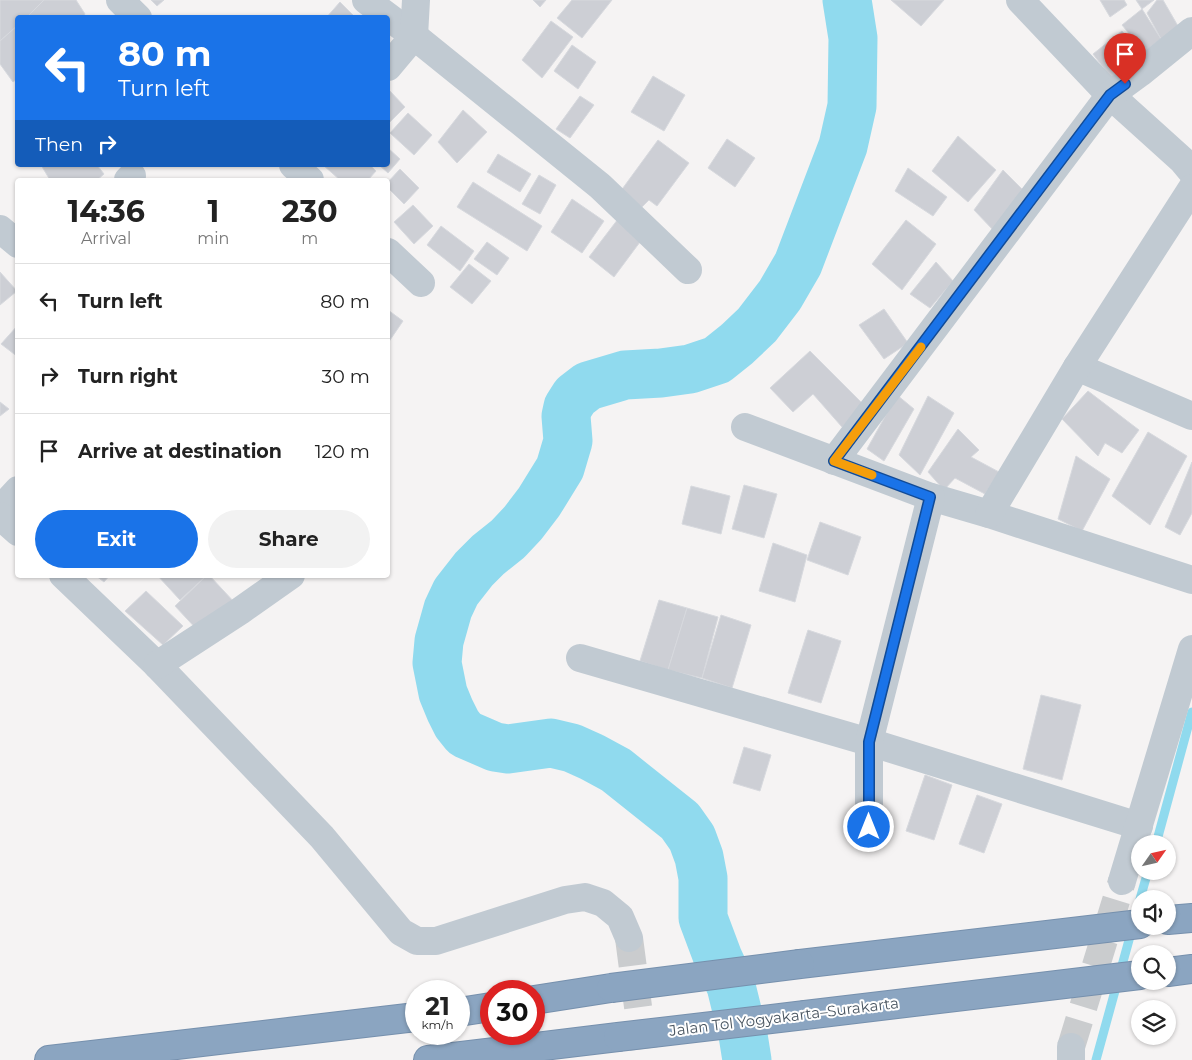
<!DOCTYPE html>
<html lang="en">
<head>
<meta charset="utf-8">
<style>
  :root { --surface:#fff; --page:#f2f2f2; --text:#222; --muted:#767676; --line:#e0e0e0; --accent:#1a73e8 }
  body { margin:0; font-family:Montserrat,sans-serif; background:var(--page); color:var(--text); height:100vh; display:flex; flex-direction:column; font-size:19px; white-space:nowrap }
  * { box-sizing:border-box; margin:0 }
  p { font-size:16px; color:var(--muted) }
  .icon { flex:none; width:28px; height:28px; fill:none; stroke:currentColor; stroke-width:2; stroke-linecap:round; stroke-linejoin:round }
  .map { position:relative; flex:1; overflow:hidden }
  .details { position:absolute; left:15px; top:178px; width:375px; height:400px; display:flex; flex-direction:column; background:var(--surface); border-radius:5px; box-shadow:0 1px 4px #0004 }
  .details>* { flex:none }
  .banner { position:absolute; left:15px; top:15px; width:375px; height:152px; border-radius:5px; box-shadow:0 1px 4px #0004; background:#1a73e8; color:#fff; overflow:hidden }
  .needle { width:32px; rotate:56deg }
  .fabs { position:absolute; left:1131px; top:835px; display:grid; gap:10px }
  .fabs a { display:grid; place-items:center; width:45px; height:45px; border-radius:50%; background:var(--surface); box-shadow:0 1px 4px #0004; font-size:25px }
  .speed { position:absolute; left:405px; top:980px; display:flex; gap:10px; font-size:25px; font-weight:700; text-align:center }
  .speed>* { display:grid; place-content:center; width:65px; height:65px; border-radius:50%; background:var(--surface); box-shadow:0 1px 4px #0004; line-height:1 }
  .speed small { font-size:12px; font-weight:400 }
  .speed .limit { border:8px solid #d22; background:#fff; color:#111 }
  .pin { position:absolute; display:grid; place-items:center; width:42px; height:42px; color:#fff; margin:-51px -21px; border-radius:50% 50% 50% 0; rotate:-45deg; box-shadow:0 0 5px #0007 }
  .pin .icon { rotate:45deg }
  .me { position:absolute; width:55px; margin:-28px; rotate:0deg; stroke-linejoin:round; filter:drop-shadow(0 0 4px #0008) }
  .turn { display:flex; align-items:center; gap:18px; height:105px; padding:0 20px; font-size:22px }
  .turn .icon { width:65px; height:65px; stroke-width:2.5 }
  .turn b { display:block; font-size:35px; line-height:42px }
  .then { display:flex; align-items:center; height:48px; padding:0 20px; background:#0003; gap:10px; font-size:19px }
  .eta { display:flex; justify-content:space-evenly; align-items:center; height:85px; text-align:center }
  .eta b { font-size:30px; font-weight:700; line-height:35px }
  .primary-button { display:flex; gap:10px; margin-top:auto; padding:10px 20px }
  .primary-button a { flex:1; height:58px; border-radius:30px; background:var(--accent); color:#fff; font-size:20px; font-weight:700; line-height:58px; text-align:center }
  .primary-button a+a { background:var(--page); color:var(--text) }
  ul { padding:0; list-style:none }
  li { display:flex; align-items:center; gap:15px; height:75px; padding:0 20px; border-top:1px solid var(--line) }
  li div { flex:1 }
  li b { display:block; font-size:19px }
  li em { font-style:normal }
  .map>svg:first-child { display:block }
</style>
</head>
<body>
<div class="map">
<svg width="1192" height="1060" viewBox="0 0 1192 1060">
  <rect width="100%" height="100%" fill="#f5f3f3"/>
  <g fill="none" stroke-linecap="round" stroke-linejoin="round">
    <g stroke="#90daee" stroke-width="9">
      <path d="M 1156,844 L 1192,712"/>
      <path d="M 1140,899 L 1148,871"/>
      <path d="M 1096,1060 L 1140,900"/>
    </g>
    <path stroke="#90daee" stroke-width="49" d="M 747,1060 L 743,1035 L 731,986 L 718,958 L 703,918 L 703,878 L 699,857 L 692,838 L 680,821 L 616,770 L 592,757 L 572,748 L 551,743 L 508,749 L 495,747 L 465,734 L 457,724 L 450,710 L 443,693 L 437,663 L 439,641 L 448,609 L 456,592 L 474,569 L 488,555 L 508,539 L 523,523 L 539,502 L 560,468 L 568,441 L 566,416 L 568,407 L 575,396 L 588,386 L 625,375 L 661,373 L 690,369 L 717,360 L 737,344 L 757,325 L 780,295 L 798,264 L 843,146 L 852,106 L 853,38 L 847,0"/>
  </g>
  <g fill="#cdcfd5" stroke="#d7d9de">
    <path d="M 0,0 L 44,0 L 26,18 L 18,18 L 18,25 L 0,41 Z"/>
    <path d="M 44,0 L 76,0 L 85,14 L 82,18 L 26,18 Z"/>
    <path d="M 151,0 L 164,0 L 157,6 Z"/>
    <path d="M 533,0 L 546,0 L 540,7 Z"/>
    <path d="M 572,0 L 612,0 L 582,38 L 557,18 Z"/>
    <path d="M 891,0 L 944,0 L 921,26 Z"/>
    <path d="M 1100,0 L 1124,0 L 1127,5 L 1110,17 Z"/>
    <path d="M 1136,0 L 1154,0 L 1142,9 Z"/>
    <path d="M 1157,0 L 1163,0 L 1178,26 L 1161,39 L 1147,13 Z"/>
    <path d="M 340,2 L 356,18 L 326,18 Z"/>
    <path d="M 1142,9 L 1161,39 L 1144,52 L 1122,25 Z"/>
    <path d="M 551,21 L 573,37 L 542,78 L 522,60 Z"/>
    <path d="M 18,25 L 18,78 L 13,82 L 0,64 L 0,41 Z"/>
    <path d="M 1122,31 L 1138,51 L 1111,78 L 1093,54 Z"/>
    <path d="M 572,45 L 596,62 L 578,89 L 554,71 Z"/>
    <path d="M 653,76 L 685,95 L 664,131 L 631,112 Z"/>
    <path d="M 389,90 L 405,107 L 388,124 L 388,91 Z"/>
    <path d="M 580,96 L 594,105 L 570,138 L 556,129 Z"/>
    <path d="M 463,110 L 487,132 L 457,163 L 438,142 Z"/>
    <path d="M 408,113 L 432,135 L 414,155 L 390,133 Z"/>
    <path d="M 958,136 L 996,170 L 968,202 L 932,171 Z"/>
    <path d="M 727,139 L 755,158 L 735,187 L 708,168 Z"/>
    <path d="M 658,140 L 689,163 L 657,206 L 649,200 L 642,207 L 620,192 Z"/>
    <path d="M 388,148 L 400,159 L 388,173 L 379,165 L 388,165 Z"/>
    <path d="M 498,154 L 531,174 L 520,192 L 487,172 Z"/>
    <path d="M 41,165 L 97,165 L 104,174 L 97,180 L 50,180 Z"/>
    <path d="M 323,165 L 370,165 L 376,171 L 368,180 L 340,180 Z"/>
    <path d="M 908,168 L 947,197 L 933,216 L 895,191 Z"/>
    <path d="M 400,169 L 419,188 L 404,204 L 388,188 L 388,182 Z"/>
    <path d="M 1003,170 L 1022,189 L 995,232 L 974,210 Z"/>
    <path d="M 539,175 L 556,185 L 540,214 L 522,204 Z"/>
    <path d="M 473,182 L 542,226 L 527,251 L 457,207 Z"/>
    <path d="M 572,199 L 604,221 L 582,253 L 551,232 Z"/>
    <path d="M 413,205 L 433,226 L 414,244 L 394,222 Z"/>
    <path d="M 618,219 L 643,238 L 614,277 L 589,257 Z"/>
    <path d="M 906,220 L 936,244 L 902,290 L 872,264 Z"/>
    <path d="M 441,226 L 474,251 L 460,271 L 427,245 Z"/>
    <path d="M 487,242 L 509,258 L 497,275 L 474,259 Z"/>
    <path d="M 936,262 L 953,281 L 930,308 L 910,294 Z"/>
    <path d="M 469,264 L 491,281 L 472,304 L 450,287 Z"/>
    <path d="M 0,272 L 17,291 L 0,305 Z"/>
    <path d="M 884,309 L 908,343 L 884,359 L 859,325 Z"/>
    <path d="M 388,310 L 403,321 L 388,343 Z"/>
    <path d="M 18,325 L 18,357 L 1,344 Z"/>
    <path d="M 810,351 L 865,406 L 842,427 L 813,394 L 793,412 L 770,388 Z"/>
    <path d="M 1088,391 L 1139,430 L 1122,453 L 1105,443 L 1098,456 L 1062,419 Z"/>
    <path d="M 897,395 L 914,409 L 884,461 L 867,449 Z"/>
    <path d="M 928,396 L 954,413 L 920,475 L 899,455 Z"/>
    <path d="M 0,402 L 9,409 L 0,416 Z"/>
    <path d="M 958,429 L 979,450 L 971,457 L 999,472 L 985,494 L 955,478 L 944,490 L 928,472 Z"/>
    <path d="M 1148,432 L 1187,456 L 1150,525 L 1112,496 Z"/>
    <path d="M 1076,456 L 1110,479 L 1082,531 L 1058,519 Z"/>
    <path d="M 1192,462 L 1192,513 L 1180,535 L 1165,527 Z"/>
    <path d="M 744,485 L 777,494 L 764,538 L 732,529 Z"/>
    <path d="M 691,486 L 730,496 L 721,534 L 682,524 Z"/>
    <path d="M 820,522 L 861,537 L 848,575 L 807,560 Z"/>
    <path d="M 773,543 L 807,555 L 795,602 L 759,591 Z"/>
    <path d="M 95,575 L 110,575 L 104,582 Z"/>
    <path d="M 157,575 L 207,575 L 180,600 Z"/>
    <path d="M 207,575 L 209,575 L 235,603 L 201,634 L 175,606 Z"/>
    <path d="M 146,591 L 183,626 L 163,645 L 125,611 Z"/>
    <path d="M 659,600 L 687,608 L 668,670 L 640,661 Z"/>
    <path d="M 687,608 L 718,617 L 702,678 L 668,670 Z"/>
    <path d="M 721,615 L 751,625 L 732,688 L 702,678 Z"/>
    <path d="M 808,630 L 841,641 L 821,703 L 788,693 Z"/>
    <path d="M 1041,695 L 1081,705 L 1062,780 L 1023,769 Z"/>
    <path d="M 744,747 L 771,755 L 760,791 L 733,783 Z"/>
    <path d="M 925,775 L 952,785 L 934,840 L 906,831 Z"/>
    <path d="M 977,795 L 1002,804 L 984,853 L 959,844 Z"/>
  </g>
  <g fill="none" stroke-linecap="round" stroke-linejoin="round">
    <g stroke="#caccce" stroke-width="28" stroke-dasharray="28 14" stroke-linecap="butt">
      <path d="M 629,938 L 645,1060"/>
      <path d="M 1071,1047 L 1122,881"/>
    </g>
    <defs>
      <g id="highway">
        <path d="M 1168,920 L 1192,918"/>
        <path d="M 800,964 L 1140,924"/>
        <path d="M 1168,972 L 1192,969"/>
        <path d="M 534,1000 L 611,988"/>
        <path d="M 459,1012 L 491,1007"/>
        <path d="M 805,1015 L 1140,975"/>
        <path d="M 49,1060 L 416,1017"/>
        <path d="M 428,1060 L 618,1037"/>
      </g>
    </defs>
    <use href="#highway" stroke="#7690ad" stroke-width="30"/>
    <g stroke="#c1cad2" stroke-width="28">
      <path d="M 120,0 L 138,18"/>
      <path d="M 366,0 L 414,36 L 600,186 L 688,270"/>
      <path d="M 1020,0 L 1110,95 L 1182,160 L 1192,172"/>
      <path d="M 388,67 L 414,36 L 416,0"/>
      <path d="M 293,165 L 310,180"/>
      <path d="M 128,180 L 132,176"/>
      <path d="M 0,229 L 18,244"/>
      <path d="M 388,252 L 421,283"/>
      <path d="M 1077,367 L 1192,416"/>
      <path d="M 745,427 L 931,497 L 989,514 L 1192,580"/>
      <path d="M 834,461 L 1110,95 L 1140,73 L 1192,31"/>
      <path d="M 0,510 L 18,490"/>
      <path d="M 989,514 L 1077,367 L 1192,188"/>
      <path d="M 0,516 L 18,532"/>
      <path d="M 63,575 L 157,665 L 322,837 L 401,932 L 417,941 L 436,941 L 565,900 L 585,897 L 603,903 L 620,917 L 629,938"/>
      <path d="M 580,658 L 869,742 L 1139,826"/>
      <path d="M 157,665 L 240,611 L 291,575"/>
      <path d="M 869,827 L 869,742 L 931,497"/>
      <path d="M 1122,881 L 1192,649"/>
      <path d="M 1071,1047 L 1071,1060"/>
    </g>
    <use href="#highway" stroke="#8ba5c1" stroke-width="28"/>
    <defs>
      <g id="highway-bridge">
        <path d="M 611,988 L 800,964"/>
        <path d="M 618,1037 L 805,1015"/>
      </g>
    </defs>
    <use href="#highway-bridge" stroke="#7690ad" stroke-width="30" stroke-linecap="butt"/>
    <use href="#highway-bridge" stroke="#8ba5c1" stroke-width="28"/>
  </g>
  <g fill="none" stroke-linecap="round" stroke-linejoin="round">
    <defs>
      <path id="route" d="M 869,827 L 869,742 L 930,497 L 834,461 L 1110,95 L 1125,84"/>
    </defs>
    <use href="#route" stroke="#114b97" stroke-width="12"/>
    <use href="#route" stroke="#1a73e8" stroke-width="9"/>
    <path stroke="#f59e0b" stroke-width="9" d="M 872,475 L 834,461 L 921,347"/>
  </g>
  <g text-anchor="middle" stroke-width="4" stroke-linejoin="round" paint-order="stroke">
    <g font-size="15" fill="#4a5661" stroke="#fff">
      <text transform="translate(784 1017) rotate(-7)" y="5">Jalan Tol Yogyakarta–Surakarta</text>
    </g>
  </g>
</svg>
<div class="fabs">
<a><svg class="needle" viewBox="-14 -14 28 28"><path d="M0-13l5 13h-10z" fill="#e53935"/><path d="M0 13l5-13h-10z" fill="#767676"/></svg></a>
<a><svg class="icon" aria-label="sound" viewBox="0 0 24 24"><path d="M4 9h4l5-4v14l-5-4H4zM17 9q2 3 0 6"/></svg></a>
<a><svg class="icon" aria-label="search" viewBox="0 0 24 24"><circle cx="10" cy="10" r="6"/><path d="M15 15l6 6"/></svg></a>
<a><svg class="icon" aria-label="layers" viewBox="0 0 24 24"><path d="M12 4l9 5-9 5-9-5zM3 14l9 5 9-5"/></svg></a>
</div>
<div class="speed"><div>21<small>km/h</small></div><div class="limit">30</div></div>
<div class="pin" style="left:1125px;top:84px;background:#d93025"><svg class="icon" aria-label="arrive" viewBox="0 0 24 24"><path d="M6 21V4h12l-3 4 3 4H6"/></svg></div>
<svg class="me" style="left:869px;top:827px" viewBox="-20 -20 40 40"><circle r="17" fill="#1a73e8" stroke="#fff" stroke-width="3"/><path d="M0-11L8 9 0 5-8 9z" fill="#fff"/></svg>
<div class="banner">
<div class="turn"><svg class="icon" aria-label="left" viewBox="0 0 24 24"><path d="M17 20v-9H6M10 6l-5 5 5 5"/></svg><div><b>80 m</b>Turn left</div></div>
<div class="then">Then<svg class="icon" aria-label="right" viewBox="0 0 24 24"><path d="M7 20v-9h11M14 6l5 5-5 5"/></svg></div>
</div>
<section class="details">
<div class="eta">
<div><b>14:36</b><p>Arrival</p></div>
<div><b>1</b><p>min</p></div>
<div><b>230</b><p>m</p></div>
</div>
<ul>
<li><svg class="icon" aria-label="left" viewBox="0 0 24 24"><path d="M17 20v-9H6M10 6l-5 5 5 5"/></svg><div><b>Turn left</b></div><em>80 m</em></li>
<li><svg class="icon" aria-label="right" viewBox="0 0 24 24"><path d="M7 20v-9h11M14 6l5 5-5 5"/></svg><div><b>Turn right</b></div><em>30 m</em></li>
<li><svg class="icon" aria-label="arrive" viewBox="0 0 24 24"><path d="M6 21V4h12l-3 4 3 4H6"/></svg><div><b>Arrive at destination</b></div><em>120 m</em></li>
</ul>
<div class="primary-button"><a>Exit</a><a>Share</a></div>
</section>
</div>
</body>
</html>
